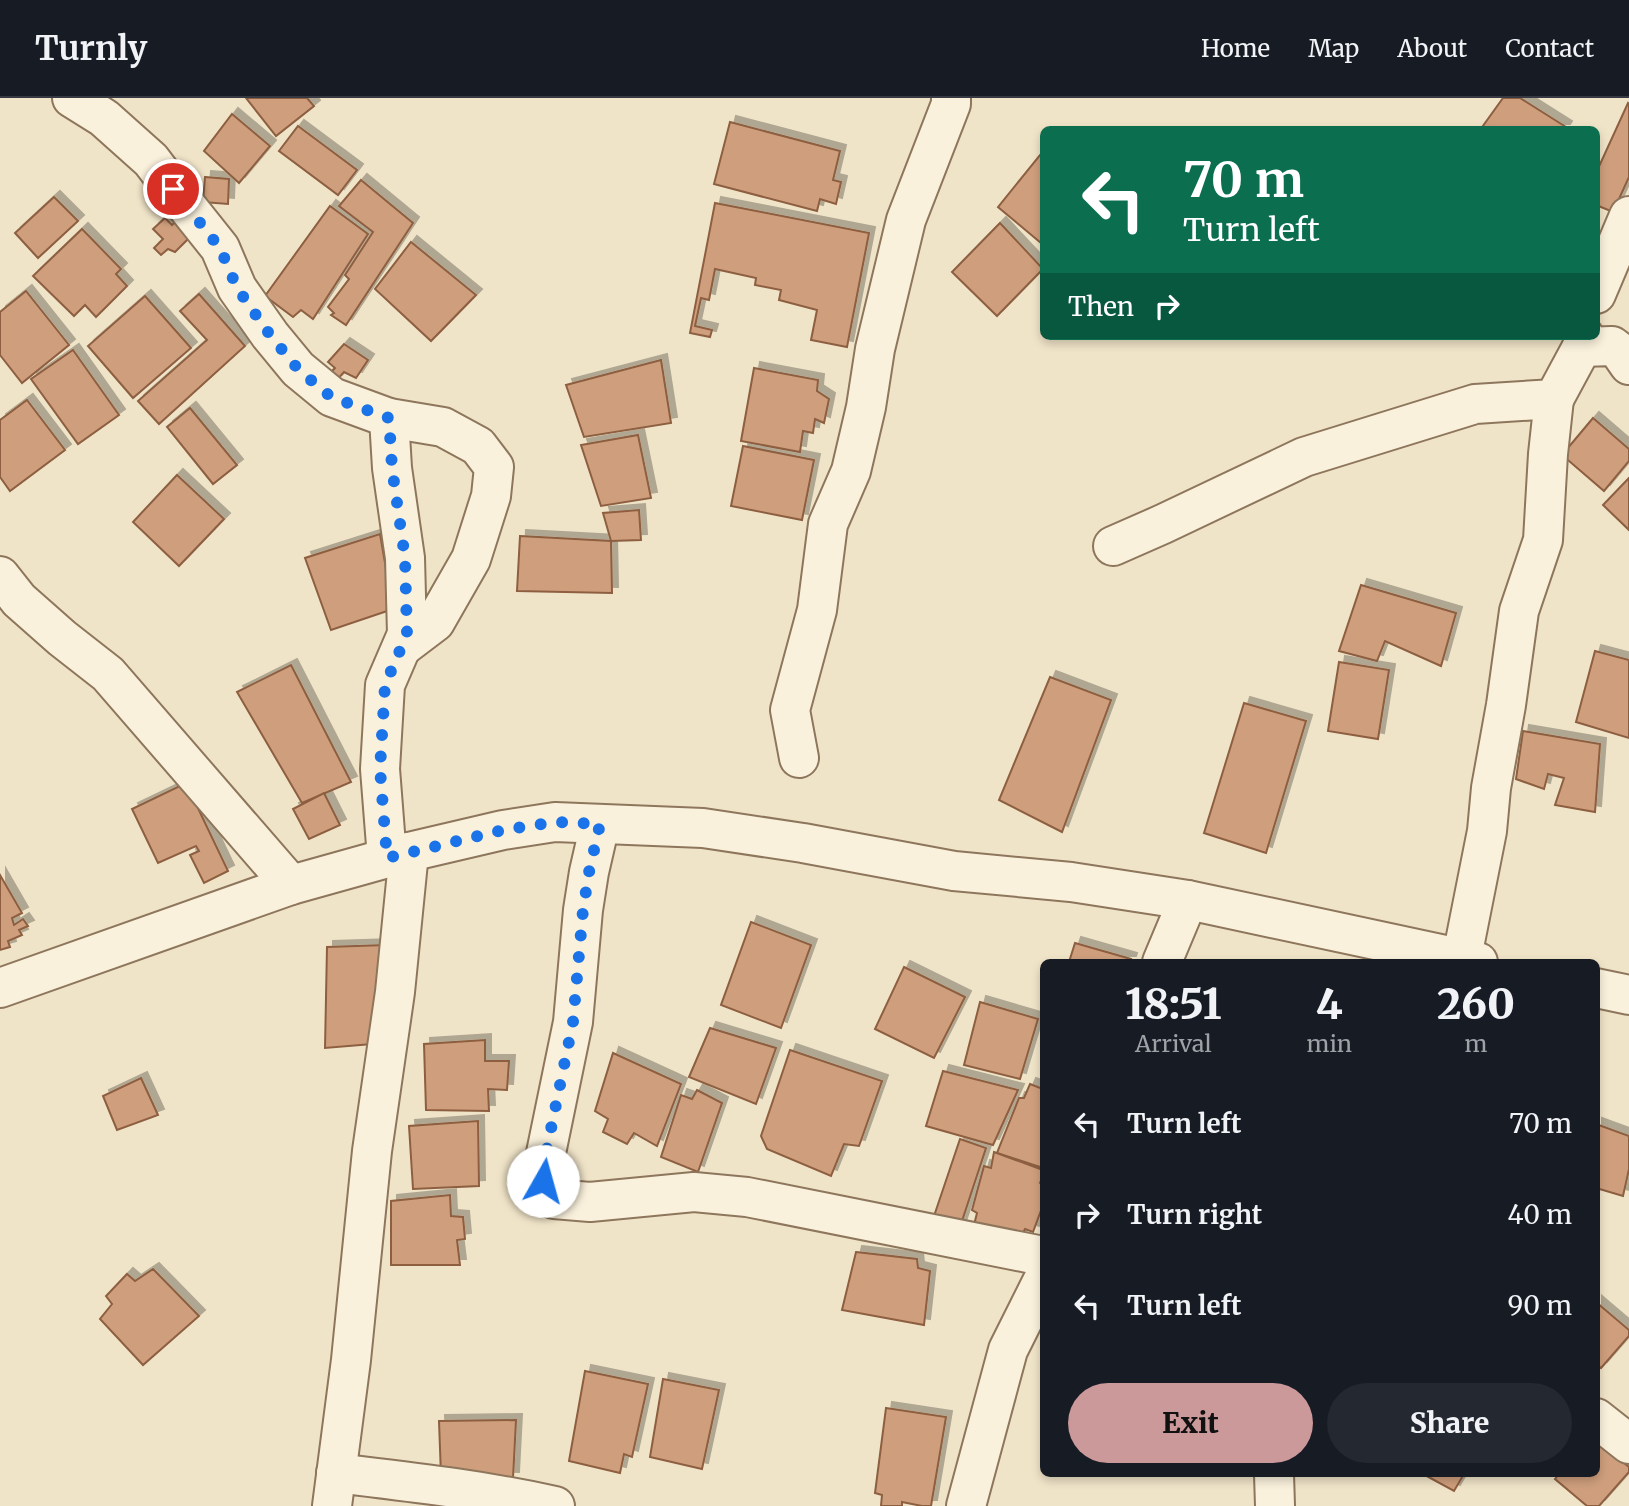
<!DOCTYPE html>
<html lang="en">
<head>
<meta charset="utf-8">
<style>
  :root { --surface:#171b24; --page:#242831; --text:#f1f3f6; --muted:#9ea1a6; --line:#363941; --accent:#cc999b }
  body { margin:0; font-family:Merriweather,serif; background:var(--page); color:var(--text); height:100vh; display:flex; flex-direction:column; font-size:26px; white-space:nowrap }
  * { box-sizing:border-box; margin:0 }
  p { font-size:23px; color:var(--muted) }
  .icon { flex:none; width:38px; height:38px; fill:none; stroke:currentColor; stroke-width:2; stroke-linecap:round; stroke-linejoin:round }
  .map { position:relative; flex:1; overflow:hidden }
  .side { position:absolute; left:1040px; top:861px; width:560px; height:518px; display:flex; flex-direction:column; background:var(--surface); border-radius:10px; box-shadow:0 4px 10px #0003 }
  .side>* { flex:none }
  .hud { position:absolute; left:1040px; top:28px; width:560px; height:214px; border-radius:10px; box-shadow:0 4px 10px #0003; background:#0b6e4f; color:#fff; overflow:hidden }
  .pin { position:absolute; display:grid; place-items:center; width:60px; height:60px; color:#fff; margin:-30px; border:4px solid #fff; border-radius:50%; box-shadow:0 2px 7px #0007 }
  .me { position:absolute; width:77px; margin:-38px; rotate:7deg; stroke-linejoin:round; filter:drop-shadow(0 0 5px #0008) }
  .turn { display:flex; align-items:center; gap:24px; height:147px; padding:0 28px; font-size:32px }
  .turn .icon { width:91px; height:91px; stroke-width:2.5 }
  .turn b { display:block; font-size:49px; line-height:60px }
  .then { display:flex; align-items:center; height:66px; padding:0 28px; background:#0003; gap:14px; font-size:26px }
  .eta { display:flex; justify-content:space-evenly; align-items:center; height:119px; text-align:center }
  .eta b { font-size:42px; font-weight:800; line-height:49px }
  .primary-button { display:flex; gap:14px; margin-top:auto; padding:14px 28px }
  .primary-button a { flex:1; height:80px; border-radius:42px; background:var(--accent); color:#111; font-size:28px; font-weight:800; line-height:80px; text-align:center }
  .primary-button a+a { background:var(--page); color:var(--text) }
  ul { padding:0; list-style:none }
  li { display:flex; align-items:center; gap:21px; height:91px; padding:0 28px }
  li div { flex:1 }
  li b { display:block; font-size:26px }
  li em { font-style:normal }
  header { display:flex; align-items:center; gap:42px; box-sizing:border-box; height:98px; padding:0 35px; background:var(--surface); border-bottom:2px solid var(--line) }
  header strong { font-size:33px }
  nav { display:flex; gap:38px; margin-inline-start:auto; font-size:24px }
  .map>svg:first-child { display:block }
</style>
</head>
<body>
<header>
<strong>Turnly</strong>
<nav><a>Home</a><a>Map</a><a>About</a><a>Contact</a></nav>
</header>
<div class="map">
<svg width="1629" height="1408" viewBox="0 0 1629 1408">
  <defs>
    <filter id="shadow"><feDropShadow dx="6" dy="-6" stdDeviation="0" flood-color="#0004"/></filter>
  </defs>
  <rect width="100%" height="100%" fill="#f0e4c8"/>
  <g fill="#cf9f7d" stroke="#8d5f41" stroke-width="2" filter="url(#shadow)">
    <path d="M 246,0 L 307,0 L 314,8 L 276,38 Z"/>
    <path d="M 1503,0 L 1520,0 L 1566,29 L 1564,32 L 1480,32 Z"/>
    <path d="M 1628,5 L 1629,6 L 1629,79 L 1613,114 L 1596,107 L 1596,75 Z"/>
    <path d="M 232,16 L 270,48 L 239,85 L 204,53 Z"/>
    <path d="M 730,24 L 840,53 L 833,82 L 841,84 L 836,106 L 820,101 L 817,113 L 714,86 Z"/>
    <path d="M 298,28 L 357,72 L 338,97 L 279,53 Z"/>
    <path d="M 1040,57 L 1043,59 L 1043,142 L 1041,145 L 998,109 Z"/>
    <path d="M 205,79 L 229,81 L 228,106 L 203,104 Z"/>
    <path d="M 361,82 L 413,125 L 346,227 L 331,217 L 334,215 L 328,209 L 349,181 L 345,177 L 373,134 L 339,108 Z"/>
    <path d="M 54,99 L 78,123 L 38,160 L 15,135 Z"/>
    <path d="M 715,105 L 869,135 L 847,249 L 811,242 L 817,212 L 779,202 L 781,192 L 755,187 L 756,180 L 715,171 L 709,202 L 701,200 L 695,228 L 712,232 L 710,239 L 690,235 Z"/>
    <path d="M 330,108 L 368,136 L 313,221 L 301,212 L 293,219 L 265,198 Z"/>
    <path d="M 165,120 L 172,127 L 179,120 L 189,140 L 175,154 L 168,151 L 161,157 L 154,150 L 163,141 L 153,131 Z"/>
    <path d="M 1000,125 L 1043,171 L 997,218 L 952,174 Z"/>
    <path d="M 82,131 L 121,171 L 116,176 L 127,188 L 96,219 L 85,207 L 74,218 L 33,178 Z"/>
    <path d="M 411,144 L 476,197 L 431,243 L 375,191 Z"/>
    <path d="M 26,193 L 69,247 L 22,285 L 0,257 L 0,214 Z"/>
    <path d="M 199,196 L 245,248 L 159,326 L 138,303 L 207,242 L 180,213 Z"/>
    <path d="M 145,198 L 191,250 L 133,300 L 88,248 Z"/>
    <path d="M 344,246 L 368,262 L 356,280 L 344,274 L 336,283 L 328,277 L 335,270 L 328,264 Z"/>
    <path d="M 73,252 L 119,317 L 78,346 L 31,281 Z"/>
    <path d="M 661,262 L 671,325 L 584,339 L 566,287 Z"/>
    <path d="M 754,270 L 818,282 L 817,293 L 829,301 L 824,325 L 815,321 L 813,335 L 803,333 L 800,354 L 741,343 Z"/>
    <path d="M 27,302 L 65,352 L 10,393 L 0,379 L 0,322 Z"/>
    <path d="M 190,310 L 237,367 L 213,386 L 167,329 Z"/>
    <path d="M 1593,320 L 1629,351 L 1629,363 L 1604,393 L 1562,357 Z"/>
    <path d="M 638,337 L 651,400 L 601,408 L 581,347 Z"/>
    <path d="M 743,348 L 814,362 L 802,422 L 731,408 Z"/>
    <path d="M 177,377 L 224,421 L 179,468 L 133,424 Z"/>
    <path d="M 1629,380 L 1629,432 L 1603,407 Z"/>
    <path d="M 639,412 L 641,442 L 611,443 L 603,415 Z"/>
    <path d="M 380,436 L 393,511 L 331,532 L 305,460 Z"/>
    <path d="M 520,438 L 611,443 L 612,495 L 517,493 Z"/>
    <path d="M 1361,487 L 1456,515 L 1441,568 L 1385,543 L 1377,563 L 1339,553 Z"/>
    <path d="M 1595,553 L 1629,562 L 1629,640 L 1576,624 Z"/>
    <path d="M 1339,564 L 1389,572 L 1378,641 L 1328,633 Z"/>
    <path d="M 291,567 L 351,684 L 302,705 L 237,594 Z"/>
    <path d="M 1050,579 L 1111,602 L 1062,734 L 999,702 Z"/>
    <path d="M 1244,605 L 1306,623 L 1266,755 L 1204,735 Z"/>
    <path d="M 1523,633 L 1600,646 L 1595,714 L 1555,707 L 1564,680 L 1548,676 L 1544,691 L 1516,681 Z"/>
    <path d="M 186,685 L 228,773 L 204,785 L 190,757 L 199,753 L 196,748 L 158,765 L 132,711 Z"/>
    <path d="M 324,695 L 340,727 L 309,741 L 293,711 Z"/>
    <path d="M 0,777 L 22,815 L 12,820 L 14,827 L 23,821 L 28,828 L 19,832 L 22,837 L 8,843 L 10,849 L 0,852 Z"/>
    <path d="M 751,824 L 811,847 L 781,930 L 721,907 Z"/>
    <path d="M 1075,845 L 1131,861 L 1130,864 L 1069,864 Z"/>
    <path d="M 386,847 L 384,945 L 325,950 L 327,849 Z"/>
    <path d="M 904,869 L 965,899 L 934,960 L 875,931 Z"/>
    <path d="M 980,904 L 1038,921 L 1020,981 L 964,967 Z"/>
    <path d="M 710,930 L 776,950 L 756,1006 L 689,979 Z"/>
    <path d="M 485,942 L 485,963 L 509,963 L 507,992 L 488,991 L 489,1013 L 426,1012 L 424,946 Z"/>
    <path d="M 790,952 L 882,983 L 859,1048 L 844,1046 L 831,1078 L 767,1051 L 761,1038 Z"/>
    <path d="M 613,955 L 681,986 L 657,1048 L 634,1035 L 627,1046 L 603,1034 L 608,1021 L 595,1013 Z"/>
    <path d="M 943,973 L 1018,992 L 993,1047 L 926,1028 Z"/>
    <path d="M 141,980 L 158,1017 L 117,1032 L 103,998 Z"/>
    <path d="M 1030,986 L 1043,991 L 1043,1070 L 997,1055 L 1019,1000 L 1024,1000 Z"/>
    <path d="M 697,992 L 722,1005 L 698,1074 L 661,1059 L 681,997 L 692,1001 Z"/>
    <path d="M 478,1023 L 479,1088 L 413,1091 L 409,1028 Z"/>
    <path d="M 1596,1026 L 1629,1038 L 1629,1071 L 1623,1098 L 1596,1090 Z"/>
    <path d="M 960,1041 L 986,1050 L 960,1129 L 933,1121 Z"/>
    <path d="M 994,1054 L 1043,1072 L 1043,1078 L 1040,1085 L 1043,1087 L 1043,1107 L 1033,1134 L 1025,1131 L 1018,1144 L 974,1127 L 977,1115 L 972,1112 L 984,1068 L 991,1070 Z"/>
    <path d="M 450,1097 L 451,1118 L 463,1119 L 465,1141 L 457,1142 L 460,1167 L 391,1167 L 391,1103 Z"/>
    <path d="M 856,1154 L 917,1161 L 918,1170 L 930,1173 L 924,1227 L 842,1212 Z"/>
    <path d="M 153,1171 L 199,1218 L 143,1267 L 100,1221 L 112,1206 L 106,1198 L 127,1176 L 135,1183 Z"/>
    <path d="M 1596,1204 L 1629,1232 L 1629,1238 L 1601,1270 L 1596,1266 Z"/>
    <path d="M 585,1273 L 648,1286 L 632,1359 L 624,1356 L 620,1375 L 569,1363 Z"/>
    <path d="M 663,1281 L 719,1292 L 702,1371 L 650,1359 Z"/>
    <path d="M 886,1310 L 946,1319 L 931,1408 L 922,1408 L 902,1404 L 902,1408 L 881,1408 L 882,1397 L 875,1395 Z"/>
    <path d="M 516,1322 L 513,1380 L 441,1378 L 439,1323 Z"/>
    <path d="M 1596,1343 L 1629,1369 L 1629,1374 L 1599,1408 L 1587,1408 L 1555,1381 L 1559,1376 L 1596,1376 Z"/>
    <path d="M 1423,1376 L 1464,1376 L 1454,1393 Z"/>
  </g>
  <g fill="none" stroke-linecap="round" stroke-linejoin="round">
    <defs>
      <g id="street">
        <path d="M 72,0 L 104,20 L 151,62 L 173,91 L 220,150 L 237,190 L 270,237 L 298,271 L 332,299 L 389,320 L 392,370 L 405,460 L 407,536 L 385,587 L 380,671 L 387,760"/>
        <path d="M 1596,196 L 1629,118"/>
        <path d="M 1582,249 L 1612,248 L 1620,254 L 1629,267"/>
        <path d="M 389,320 L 443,329 L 478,348 L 494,369 L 491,398 L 471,461 L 435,524 L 402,549"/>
        <path d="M 1113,448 L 1163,426 L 1304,359 L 1475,306 L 1554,301 L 1582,249 L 1584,238"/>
        <path d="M 0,478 L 19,502 L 62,540 L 108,576 L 291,787"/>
        <path d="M 799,660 L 790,612 L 817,512 L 828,426 L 851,373 L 866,309 L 875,251 L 906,122 L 951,6 L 951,0"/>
        <path d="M 600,726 L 589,774 L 583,812 L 573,924 L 546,1055 L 543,1083 L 554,1101 L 590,1104 L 694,1094 L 747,1099 L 1043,1158"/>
        <path d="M 1162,864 L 1188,802"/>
        <path d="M 1461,864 L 1487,733 L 1491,690 L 1506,607 L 1519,513 L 1543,442 L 1548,356 L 1554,301"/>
        <path d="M 0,890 L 291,787 L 409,754 L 503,732 L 555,724 L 703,730 L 803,745 L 954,773 L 1071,784 L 1188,802 L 1478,864"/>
        <path d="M 1596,890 L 1629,897"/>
        <path d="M 1596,1320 L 1629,1346"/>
        <path d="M 336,1375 C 410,1384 483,1392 555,1408"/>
        <path d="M 1274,1376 L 1275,1408"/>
        <path d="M 332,1408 L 351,1262 L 372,1053 L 395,894 L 409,754"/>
        <path d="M 966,1408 L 1008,1252 L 1043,1182"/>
      </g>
    </defs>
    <use href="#street" stroke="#8d765c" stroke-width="42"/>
    <use href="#street" stroke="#faf1dc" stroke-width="38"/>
  </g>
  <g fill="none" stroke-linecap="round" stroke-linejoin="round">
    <path stroke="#1a73e8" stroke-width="12" stroke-dasharray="0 21.6" d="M 173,91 L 220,150 L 237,190 L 270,237 L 298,271 L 331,299 L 389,320 L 392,370 L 405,460 L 407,536 L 385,587 L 380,671 L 387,760 L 503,732 L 555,724 L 600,726 L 589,774 L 583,812 L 573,924 L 546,1055 L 543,1083"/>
  </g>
</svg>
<div class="pin" style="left:173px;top:91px;background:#d93025"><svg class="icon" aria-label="arrive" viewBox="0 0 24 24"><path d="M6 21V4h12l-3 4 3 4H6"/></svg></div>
<svg class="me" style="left:543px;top:1083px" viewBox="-20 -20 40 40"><circle r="19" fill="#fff"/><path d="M0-13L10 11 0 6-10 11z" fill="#1a73e8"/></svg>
<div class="hud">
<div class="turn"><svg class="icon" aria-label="left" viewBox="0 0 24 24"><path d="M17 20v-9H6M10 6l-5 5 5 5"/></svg><div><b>70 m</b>Turn left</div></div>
<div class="then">Then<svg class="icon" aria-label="right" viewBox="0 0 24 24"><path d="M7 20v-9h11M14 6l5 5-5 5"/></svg></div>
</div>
<section class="side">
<div class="eta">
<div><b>18:51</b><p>Arrival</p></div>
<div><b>4</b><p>min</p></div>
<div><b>260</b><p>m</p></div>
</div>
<ul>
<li><svg class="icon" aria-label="left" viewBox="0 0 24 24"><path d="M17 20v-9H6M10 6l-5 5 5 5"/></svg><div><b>Turn left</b></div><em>70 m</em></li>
<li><svg class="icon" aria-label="right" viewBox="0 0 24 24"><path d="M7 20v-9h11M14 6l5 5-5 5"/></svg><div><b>Turn right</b></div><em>40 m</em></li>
<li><svg class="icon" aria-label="left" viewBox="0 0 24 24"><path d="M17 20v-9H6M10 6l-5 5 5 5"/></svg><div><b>Turn left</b></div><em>90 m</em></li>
</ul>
<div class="primary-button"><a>Exit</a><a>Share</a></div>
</section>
</div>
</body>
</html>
